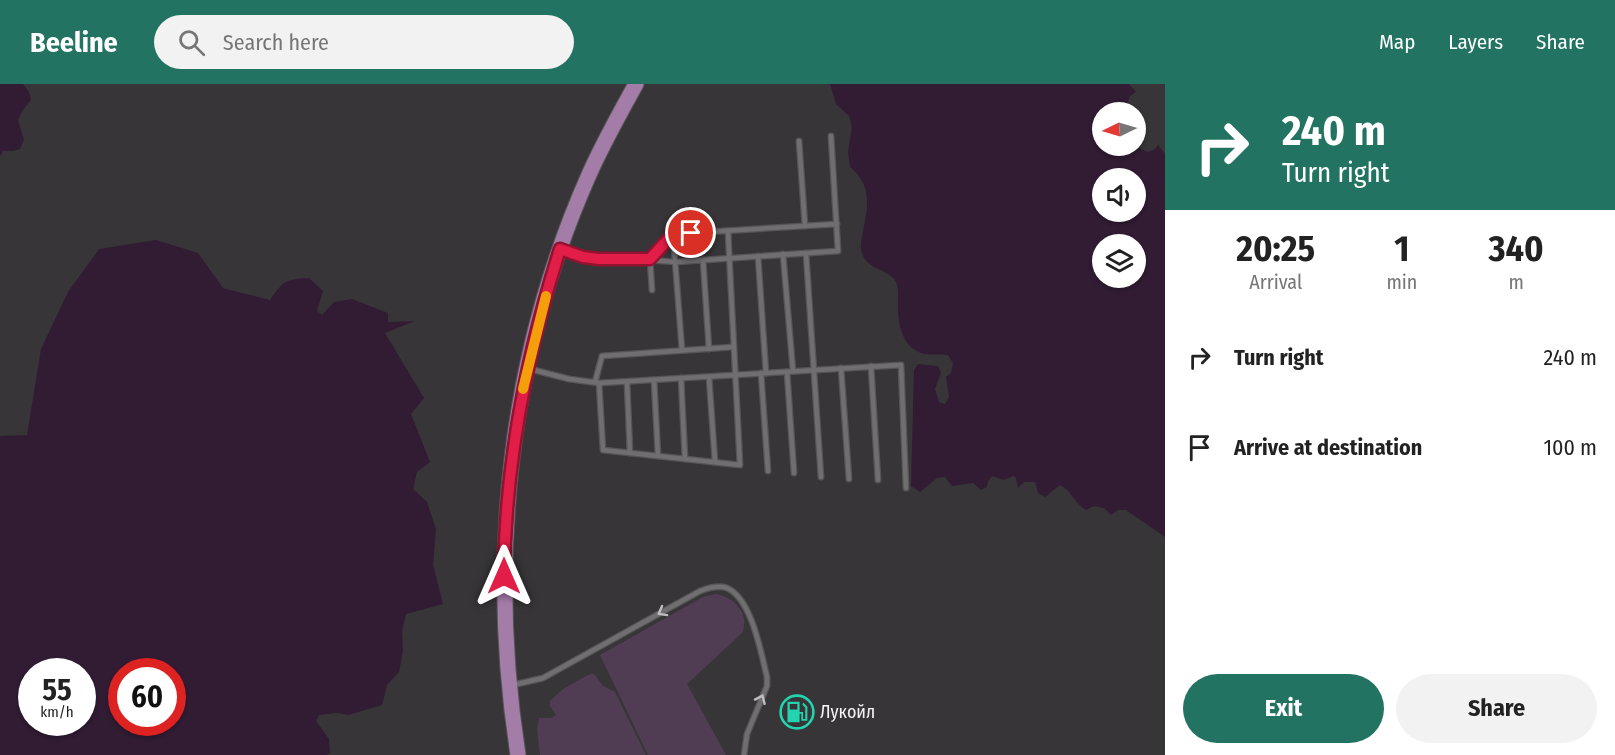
<!DOCTYPE html>
<html lang="en">
<head>
<meta charset="utf-8">
<style>
  :root { --surface:#fff; --page:#f2f2f2; --text:#222; --muted:#767676; --accent:#227361 }
  body { margin:0; font-family:"Fira Sans Condensed",sans-serif; background:var(--page); color:var(--text); height:100vh; display:flex; flex-direction:column; font-size:22px; white-space:nowrap }
  * { box-sizing:border-box; margin:0 }
  p { font-size:20px; color:var(--muted) }
  .icon { flex:none; width:33px; height:33px; fill:none; stroke:currentColor; stroke-width:2; stroke-linecap:round; stroke-linejoin:round }
  .map { position:relative; flex:1; overflow:hidden }
  .drawer { display:flex; flex-direction:column; background:var(--surface); width:450px }
  .drawer>* { flex:none }
  .guide { background:#227361; color:#fff; overflow:hidden }
  .needle { width:39px; rotate:265deg }
  .buttons { position:absolute; left:1092px; top:18px; display:grid; gap:12px }
  .buttons a { display:grid; place-items:center; width:54px; height:54px; border-radius:50%; background:var(--surface); box-shadow:0 2px 4px #0004; font-size:30px }
  .speed { position:absolute; left:18px; top:574px; display:flex; gap:12px; font-size:30px; font-weight:700; text-align:center }
  .speed>* { display:grid; place-content:center; width:78px; height:78px; border-radius:50%; background:var(--surface); box-shadow:0 2px 4px #0004; line-height:1 }
  .speed small { font-size:15px; font-weight:400 }
  .speed .limit { border:9px solid #d22; background:#fff; color:#111 }
  .pin { position:absolute; display:grid; place-items:center; width:51px; height:51px; color:#fff; margin:-26px; border:3px solid #fff; border-radius:50%; box-shadow:0 2px 6px #0007 }
  .me { position:absolute; width:66px; margin:-33px; rotate:0deg; stroke-linejoin:round; filter:drop-shadow(0 0 4px #0008) }
  .turn { display:flex; align-items:center; gap:21px; height:126px; padding:0 18px; font-size:27px }
  .turn .icon { width:78px; height:78px; stroke-width:2.5 }
  .turn b { display:block; font-size:42px; line-height:51px }
  .eta { display:flex; justify-content:space-evenly; align-items:center; height:102px; text-align:center }
  .eta b { font-size:36px; font-weight:700; line-height:42px }
  .button { display:flex; gap:12px; margin-top:auto; padding:12px 18px }
  .button a { flex:1; height:69px; border-radius:36px; background:var(--accent); color:#fff; font-size:24px; font-weight:700; line-height:69px; text-align:center }
  .button a+a { background:var(--page); color:var(--text) }
  ul { padding:0; list-style:none }
  li { display:flex; align-items:center; gap:18px; height:90px; padding:0 18px }
  li div { flex:1 }
  li b { display:block; font-size:22px }
  li em { font-style:normal }
  header { display:flex; align-items:center; gap:36px; box-sizing:border-box; height:84px; padding:0 30px; background:var(--accent); color:#fff }
  header strong { font-size:28px }
  nav { display:flex; gap:33px; margin-inline-start:auto; font-size:21px }
  .search { width:420px; height:54px; background:var(--page); display:flex; align-items:center; gap:15px; box-sizing:border-box; padding:0 21px; border-radius:33px; color:var(--muted); font-size:22px }
  main { display:flex; flex:1; min-height:0 }
  .map>svg:first-child { display:block }
</style>
</head>
<body>
<header>
<strong>Beeline</strong>
<div class="search"><svg class="icon" aria-label="search" viewBox="0 0 24 24"><circle cx="10" cy="10" r="6"/><path d="M15 15l6 6"/></svg>Search here</div>
<nav><a>Map</a><a>Layers</a><a>Share</a></nav>
</header>
<main>
<div class="map">
<svg width="1165" height="671" viewBox="0 0 1165 671">
  <rect width="100%" height="100%" fill="#373538"/>
  <g fill="#513d53">
    <path d="M 715,510 C 733,512 751,530 742,549 L 687,600 L 726,671 L 648,671 L 600,571 L 703,513 Z"/>
    <path d="M 590,590 L 594,590 L 603,602 L 615,608 L 646,671 L 540,671 L 537,645 L 539,634 L 551,634 L 556,631 L 550,622 L 550,617 L 563,605 Z"/>
  </g>
  <g fill="#311c33" fill-rule="evenodd">
    <path d="M 0,0 L 23,0 L 29,8 L 31,16 L 23,26 L 18,36 L 24,56 L 20,65 L 13,67 L 3,67 L 0,72 Z"/>
    <path d="M 830,0 L 1129,0 L 1136,8 L 1130,12 L 1124,28 L 1102,28 L 1102,62 L 1134,62 L 1148,68 L 1155,65 L 1158,61 L 1165,70 L 1165,453 L 1126,426 L 1118,426 L 1111,431 L 1104,424 L 1094,422 L 1086,426 C 1073,418 1072,407 1060,401 L 1045,413 L 1038,409 L 1035,398 L 1024,398 L 1018,404 L 1016,394 L 1013,392 L 1004,396 L 992,392 L 988,397 L 987,403 L 981,406 L 973,399 L 952,402 L 945,393 L 937,394 L 920,408 L 911,402 L 914,286 L 918,280 L 938,282 L 941,289 L 935,305 L 939,318 L 945,320 L 949,313 L 946,293 L 951,289 L 953,279 L 948,271 C 941,270 933,271 925,270 C 901,265 897,237 898,217 C 898,210 899,201 894,195 C 884,184 867,185 862,169 C 859,161 863,150 864,142 C 869,118 870,99 850,83 L 848,68 L 852,43 L 849,32 L 836,20 ZM 1102,94 L 1136,94 L 1136,128 L 1102,128 ZM 1136,160 L 1136,194 L 1102,194 L 1102,160 Z"/>
    <path d="M 156,156 L 198,169 L 223,204 L 270,216 C 283,197 286,195 309,194 L 323,207 L 317,227 L 322,231 L 334,218 L 352,215 L 388,229 L 388,238 L 415,237 L 385,249 L 424,314 L 411,330 L 430,378 L 417,388 L 413,405 L 427,418 L 436,445 L 433,481 L 443,520 L 406,530 L 402,547 L 403,567 L 399,588 L 387,601 L 382,621 L 348,631 L 338,629 L 319,631 L 316,637 L 329,655 L 330,669 L 327,671 L 0,671 L 0,352 L 27,351 L 41,265 L 68,208 L 99,165 ZM 32,588 L 82,588 L 82,639 L 32,639 ZM 122,588 L 172,588 L 172,639 L 122,639 Z"/>
  </g>
  <g fill="none" stroke-linecap="round" stroke-linejoin="round">
    <defs>
      <g id="lane">
        <path d="M 799,57 L 805,142"/>
        <path d="M 673,150 L 682,266"/>
        <path d="M 563,166 C 599,179 637,174 675,178 L 838,167 L 831,52"/>
        <path d="M 806,169 L 821,393"/>
        <path d="M 783,170 L 793,287"/>
        <path d="M 758,172 L 766,289"/>
        <path d="M 703,176 L 709,265"/>
        <path d="M 652,206 L 650,175 L 673,150 L 837,140"/>
        <path d="M 871,282 L 878,396"/>
        <path d="M 841,284 L 849,395"/>
        <path d="M 530,285 L 569,295 L 599,299 L 901,281 L 906,404"/>
        <path d="M 787,288 L 794,389"/>
        <path d="M 761,289 L 768,387"/>
        <path d="M 709,293 L 715,378"/>
        <path d="M 681,294 L 685,375"/>
        <path d="M 654,296 L 658,372"/>
        <path d="M 595,298 L 602,272 L 733,263"/>
        <path d="M 627,298 L 630,369"/>
        <path d="M 599,299 L 603,366 L 740,381 L 728,147"/>
        <path d="M 513,601 L 543,594 L 700,507 C 708,504 718,501 727,504 C 752,515 761,569 767,593 L 767,602 L 747,650 L 744,671"/>
      </g>
      <path id="primary" d="M 518,671 C 488,477 508,274 588,93 C 602,61 619,31 636,0"/>
    </defs>
    <use href="#lane" stroke="#565556" stroke-width="7"/>
    <use href="#primary" stroke="#565556" stroke-width="17"/>
    <use href="#lane" stroke="#706e70" stroke-width="4.5"/>
    <use href="#primary" stroke="#a47ca8" stroke-width="15"/>
  </g>
  <defs><path id="oneway-chevron" d="M-2-3.5L2.5 0L-2 3.5" fill="none" stroke-width="1.6" stroke-linecap="round" stroke-linejoin="round" transform="scale(1.5)"/></defs>
  <g stroke="#bfbebf">
    <use href="#oneway-chevron" transform="translate(662 528) rotate(151)"/>
    <use href="#oneway-chevron" transform="translate(761 615) rotate(-66)"/>
  </g>
  <g fill="none" stroke-linecap="round" stroke-linejoin="round">
    <defs>
      <path id="route" d="M 504,492 C 505,380 526,272 560,165 L 583,173 L 599,175 L 650,175 L 673,150 L 691,149"/>
    </defs>
    <use href="#route" stroke="#92132f" stroke-width="15"/>
    <use href="#route" stroke="#e11d48" stroke-width="10"/>
    <path stroke="#f59e0b" stroke-width="10" d="M 523,305 L 546,212"/>
  </g>
  <defs>
    <symbol id="fuel-ring" viewBox="-11 -11 22 22"><circle r="9.5" fill="#373538" stroke="#22d5af" stroke-width="1.5"/><path d="M-5.5-6h7V0h2V4h1.3V-2.5L3-4.5l.8-.8L6-3V5H2.5V1h-1V6h-7ZM-4.2-4.7v3.2H.2V-4.7Z" fill="#22d5af"/></symbol>
  </defs>
  <g fill-rule="evenodd">
    <use href="#fuel-ring" x="778" y="609" width="38" height="38"/>
  </g>
  <g text-anchor="middle" stroke-width="5" stroke-linejoin="round" paint-order="stroke">
    <g font-size="18" fill="#f4f3f4" stroke="#373538" text-anchor="start">
      <text x="820" y="634">Лукойл</text>
    </g>
  </g>
</svg>
<div class="buttons">
<a><svg class="needle" viewBox="-14 -14 28 28"><path d="M0-13l5 13h-10z" fill="#e53935"/><path d="M0 13l5-13h-10z" fill="#767676"/></svg></a>
<a><svg class="icon" aria-label="sound" viewBox="0 0 24 24"><path d="M4 9h4l5-4v14l-5-4H4zM17 9q2 3 0 6"/></svg></a>
<a><svg class="icon" aria-label="layers" viewBox="0 0 24 24"><path d="M12 4l9 5-9 5-9-5zM3 14l9 5 9-5"/></svg></a>
</div>
<div class="speed"><div>55<small>km/h</small></div><div class="limit">60</div></div>
<div class="pin" style="left:691px;top:149px;background:#d93025"><svg class="icon" aria-label="arrive" viewBox="0 0 24 24"><path d="M6 21V4h12l-3 4 3 4H6"/></svg></div>
<svg class="me" style="left:504px;top:492px" viewBox="-20 -20 40 40"><path d="M0-17L14 15 0 8-14 15z" fill="#e11d48" stroke="#fff" stroke-width="4"/></svg>
</div>
<section class="drawer">
<div class="guide">
<div class="turn"><svg class="icon" aria-label="right" viewBox="0 0 24 24"><path d="M7 20v-9h11M14 6l5 5-5 5"/></svg><div><b>240 m</b>Turn right</div></div>
</div>
<div class="eta">
<div><b>20:25</b><p>Arrival</p></div>
<div><b>1</b><p>min</p></div>
<div><b>340</b><p>m</p></div>
</div>
<ul>
<li><svg class="icon" aria-label="right" viewBox="0 0 24 24"><path d="M7 20v-9h11M14 6l5 5-5 5"/></svg><div><b>Turn right</b></div><em>240 m</em></li>
<li><svg class="icon" aria-label="arrive" viewBox="0 0 24 24"><path d="M6 21V4h12l-3 4 3 4H6"/></svg><div><b>Arrive at destination</b></div><em>100 m</em></li>
</ul>
<div class="button"><a>Exit</a><a>Share</a></div>
</section>
</main>
</body>
</html>
